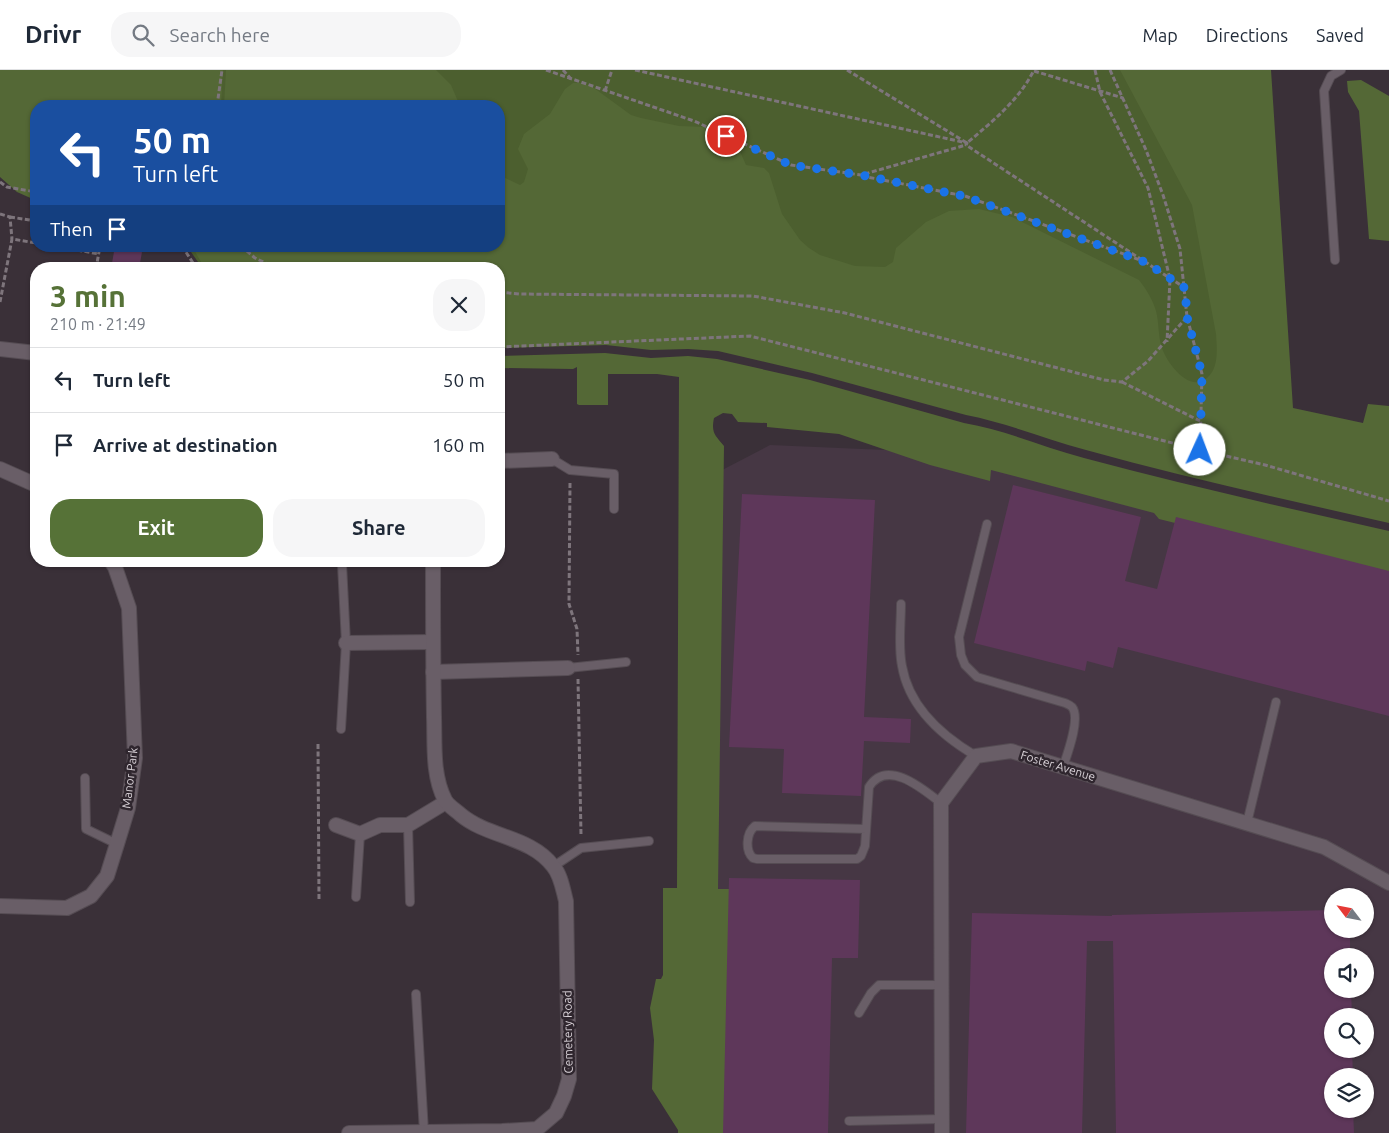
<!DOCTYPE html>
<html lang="en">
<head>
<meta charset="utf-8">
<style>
  :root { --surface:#fff; --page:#f6f6f7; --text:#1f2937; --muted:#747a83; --line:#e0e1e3; --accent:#567237 }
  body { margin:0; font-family:Ubuntu,sans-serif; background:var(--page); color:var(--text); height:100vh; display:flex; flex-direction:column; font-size:19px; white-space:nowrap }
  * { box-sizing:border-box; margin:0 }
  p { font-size:16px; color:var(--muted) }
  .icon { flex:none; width:28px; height:28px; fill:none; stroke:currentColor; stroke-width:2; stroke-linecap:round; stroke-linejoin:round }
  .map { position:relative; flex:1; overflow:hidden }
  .panel { position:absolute; left:30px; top:192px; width:475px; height:305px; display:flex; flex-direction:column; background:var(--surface); border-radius:20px; box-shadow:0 1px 4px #0004 }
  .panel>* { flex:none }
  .top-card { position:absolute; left:30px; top:30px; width:475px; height:152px; border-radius:20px; box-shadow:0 1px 4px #0004; background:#1a4fa0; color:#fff; overflow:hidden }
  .needle { width:32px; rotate:302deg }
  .controls { position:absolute; left:1324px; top:818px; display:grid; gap:10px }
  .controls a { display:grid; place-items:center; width:50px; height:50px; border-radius:50%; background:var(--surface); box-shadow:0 1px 4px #0004; font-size:25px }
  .pin { position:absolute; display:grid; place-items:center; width:42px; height:42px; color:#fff; margin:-21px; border:2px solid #fff; border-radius:50%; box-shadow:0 1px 5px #0007 }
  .me { position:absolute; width:55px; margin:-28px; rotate:2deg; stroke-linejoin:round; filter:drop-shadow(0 0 4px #0008) }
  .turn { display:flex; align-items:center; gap:18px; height:105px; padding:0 20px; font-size:22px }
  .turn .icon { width:65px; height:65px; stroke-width:2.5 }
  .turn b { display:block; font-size:35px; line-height:42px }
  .then { display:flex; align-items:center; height:48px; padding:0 20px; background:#0003; gap:10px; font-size:19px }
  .round { display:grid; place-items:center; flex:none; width:52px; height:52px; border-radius:20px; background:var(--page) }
  .summary { display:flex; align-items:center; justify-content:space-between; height:85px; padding:0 20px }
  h1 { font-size:30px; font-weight:600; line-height:38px; color:var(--accent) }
  .button { display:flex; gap:10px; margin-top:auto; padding:10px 20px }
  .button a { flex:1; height:58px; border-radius:20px; background:var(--accent); color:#fff; font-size:20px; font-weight:600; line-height:58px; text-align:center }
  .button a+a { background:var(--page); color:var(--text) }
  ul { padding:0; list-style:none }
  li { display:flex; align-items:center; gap:15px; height:65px; padding:0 20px; border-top:1px solid var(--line) }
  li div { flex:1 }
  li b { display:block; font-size:19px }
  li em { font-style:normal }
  header { display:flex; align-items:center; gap:30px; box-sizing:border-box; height:70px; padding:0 25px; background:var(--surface); border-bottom:1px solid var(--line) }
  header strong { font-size:24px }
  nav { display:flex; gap:28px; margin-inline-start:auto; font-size:18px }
  .search { width:350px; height:45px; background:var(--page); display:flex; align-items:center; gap:12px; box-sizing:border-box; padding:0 18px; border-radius:20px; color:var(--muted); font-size:19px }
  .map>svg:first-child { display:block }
</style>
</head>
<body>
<header>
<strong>Drivr</strong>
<div class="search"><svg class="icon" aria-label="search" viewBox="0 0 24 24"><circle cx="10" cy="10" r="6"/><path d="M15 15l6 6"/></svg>Search here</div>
<nav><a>Map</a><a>Directions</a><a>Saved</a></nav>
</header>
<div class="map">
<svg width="1389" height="1063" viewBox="0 0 1389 1063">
  <rect width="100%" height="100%" fill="#3a3038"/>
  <path fill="#463744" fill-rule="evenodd" d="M 770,375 L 1048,387 L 1389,483 L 1389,1063 L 700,1063 L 703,410 ZM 1332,826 L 1365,826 L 1365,859 L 1332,859 ZM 1332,886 L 1365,886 L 1365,919 L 1332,919 ZM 1332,946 L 1365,946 L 1365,979 L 1332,979 ZM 1332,1006 L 1365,1006 L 1365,1039 L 1332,1039 Z"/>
  <path fill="#4c5f2f" d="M 0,0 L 1265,0 L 1285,395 L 499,199 L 203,199 L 191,182 L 184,176 L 499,176 L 499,36 L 36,36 Z"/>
  <g fill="#546836">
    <path d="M 0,0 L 223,0 L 221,36 L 36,36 L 35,130 L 17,122 L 0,107 Z"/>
    <path d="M 226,0 L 436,0 L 451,15 L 460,36 L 224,36 Z"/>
    <path d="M 1120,0 L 1271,0 L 1293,338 L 1363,353 L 1368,334 L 1389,336 L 1389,453 C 1288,430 1186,408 1086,380 C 1045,369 1007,353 966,345 L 812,303 L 718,281 L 688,279 L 651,280 L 606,275 L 499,278 L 499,199 L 205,199 L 193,178 L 194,176 L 499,176 L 499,105 L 520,115 L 524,112 L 528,99 L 518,79 L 524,64 L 550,44 L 565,19 L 573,13 L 583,13 L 594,18 L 631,45 L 641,48 L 679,56 L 705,57 L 732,69 L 738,77 L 746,95 L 764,98 L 769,103 L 782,144 L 800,170 L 809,178 L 820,185 L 855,196 L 885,197 L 893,192 L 896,178 L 926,152 L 949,141 L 979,139 L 1012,147 L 1139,210 C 1146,219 1153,230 1156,241 C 1159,252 1158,264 1161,275 C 1165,291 1189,324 1207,308 C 1219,298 1217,279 1216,264 L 1192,135 Z"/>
    <path d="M 1361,10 L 1389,26 L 1389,171 L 1369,169 L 1359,41 L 1348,22 L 1347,11 Z"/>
    <path d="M 605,283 L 651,288 L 688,286 L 717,289 L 810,310 L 964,353 C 1005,360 1043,377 1084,388 C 1185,415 1287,438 1389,461 L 1389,506 L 1159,449 L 1154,443 L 991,400 L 990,411 L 930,395 L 839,364 L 767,357 L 767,353 L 738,352 L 732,344 L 723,343 L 714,348 C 711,363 715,365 724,376 L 718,819 L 734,819 L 728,1063 L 678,1063 L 678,1060 L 652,1019 L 654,970 L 650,938 L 656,909 L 661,909 L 663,905 L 663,818 L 677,818 L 679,307 L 657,304 L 608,304 L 608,335 L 579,335 L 577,334 L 577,297 L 573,299 L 499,298 L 499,286 Z"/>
  </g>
  <g fill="#5e375a">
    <path d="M 115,176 L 143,176 L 139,199 L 111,199 Z"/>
    <path d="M 1013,415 L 1141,447 L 1125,511 L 1157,519 L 1176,447 L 1389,501 L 1389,646 L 1118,577 L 1113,598 L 1087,591 L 1085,601 L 974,573 Z"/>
    <path d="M 742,424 L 875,430 L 864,647 L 911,649 L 910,673 L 864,671 L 861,726 L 782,723 L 784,679 L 729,677 Z"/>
    <path d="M 729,808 L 860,810 L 858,888 L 832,888 L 828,1063 L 723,1063 Z"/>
    <path d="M 1332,840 L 1332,859 L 1350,859 L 1350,886 L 1332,886 L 1332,919 L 1351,919 L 1352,946 L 1332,946 L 1332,979 L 1352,979 L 1353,1006 L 1332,1006 L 1332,1039 L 1353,1039 L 1354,1063 L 1116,1063 L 1113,871 L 1087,871 L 1082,1063 L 966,1063 L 972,843 L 1112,846 L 1112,845 Z"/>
  </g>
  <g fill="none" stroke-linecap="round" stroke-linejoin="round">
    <defs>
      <g id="service">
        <path d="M 1335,190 L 1324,21 L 1331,6 L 1341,0"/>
        <path d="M 552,389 L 570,400 L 614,404 L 614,439"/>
        <path d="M 987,454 L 959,567 L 961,585 L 965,595 L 977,607 L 1065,633 C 1067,634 1070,635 1072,637 C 1081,648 1067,685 1063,697"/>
        <path d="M 901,534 C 901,553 898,577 902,596 C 909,637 942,666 976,686"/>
        <path d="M 568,598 L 626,592"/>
        <path d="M 341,659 L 346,573 L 342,494"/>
        <path d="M 85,708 L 86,759 L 117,774"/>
        <path d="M 1247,753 L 1276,632"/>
        <path d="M 408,755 L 410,832"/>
        <path d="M 866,759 L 755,756 C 746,763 745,781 753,788 L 757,789 L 857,789 L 861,786 L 865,776 L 869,717 C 887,688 923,719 941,733"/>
        <path d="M 554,796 L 581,778 L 649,771"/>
        <path d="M 356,827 L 360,764"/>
        <path d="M 416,924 L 424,1062"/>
        <path d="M 859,943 L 871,923 L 879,915 L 942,915"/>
        <path d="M 849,1051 L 942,1049"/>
      </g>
      <g id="minor">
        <path d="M 0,279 L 36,283"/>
        <path d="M 499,391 L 552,389"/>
        <path d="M 0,399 L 36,415"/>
        <path d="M 346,573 L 433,572"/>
        <path d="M 433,602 L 568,598"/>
        <path d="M 336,755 L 360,764 L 380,755 L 408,755 L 446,732"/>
        <path d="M 0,836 L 67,838 L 91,826 L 107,806 L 117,774 L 128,738 L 135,688 L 129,538 L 115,497 L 111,491"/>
        <path d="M 349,1063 L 502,1061 L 537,1059 L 556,1043 L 564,1026 L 569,1009 L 566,831 C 563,820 561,805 553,796 C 530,766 489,768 461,745 C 456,740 448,736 445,730 C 432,705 435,674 434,647 C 433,595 433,543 433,491"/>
        <path d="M 942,1063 L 941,733 L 976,686 L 1011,681 L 1324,777 L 1389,813"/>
      </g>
    </defs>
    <use href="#service" stroke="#554c53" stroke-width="10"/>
    <use href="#minor" stroke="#554c53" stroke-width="16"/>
    <g stroke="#7e757c" stroke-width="3" stroke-dasharray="5 2.5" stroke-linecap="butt">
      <path d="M 546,0 L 694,51 L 791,95 L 861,105 L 966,75"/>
      <path d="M 563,0 L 571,9"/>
      <path d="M 635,0 L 967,73 L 966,75 L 1185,218"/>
      <path d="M 847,0 L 967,73 C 993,51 1019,30 1034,0"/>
      <path d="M 1095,0 L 1100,22 L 1148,118 L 1170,209 L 1167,272"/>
      <path d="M 1110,0 L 1146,80 L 1163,125 L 1180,179 L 1187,247 L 1202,304 L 1200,380"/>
      <path d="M 1034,1 L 1123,28"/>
      <path d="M 605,21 L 612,0"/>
      <path d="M 217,36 L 222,0"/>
      <path d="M 862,106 L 965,126 L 1140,190"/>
      <path d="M 0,112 L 7,117 L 36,122"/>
      <path d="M 0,144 L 10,147 L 12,169"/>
      <path d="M 10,147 L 36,151"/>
      <path d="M 55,176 L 99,184"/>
      <path d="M 182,176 L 197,199"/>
      <path d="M 241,176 L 255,188 L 278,199"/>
      <path d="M 96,199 L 100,176"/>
      <path d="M 499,222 L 519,224 L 753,226 L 845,243 L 1104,310 L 1122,312 L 1148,291 L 1187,247"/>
      <path d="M 0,232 L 12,169 L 36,173"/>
      <path d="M 499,235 L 503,222"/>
      <path d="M 499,277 L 750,266 L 1200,380 L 1265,395 L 1389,431"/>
      <path d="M 1122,312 L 1200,351"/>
      <path d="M 570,413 L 569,534 L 577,559 L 578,585"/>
      <path d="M 578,609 L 581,765"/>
      <path d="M 318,674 L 319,830"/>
    </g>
    <use href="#service" stroke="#695e67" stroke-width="8"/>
    <use href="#minor" stroke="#695e67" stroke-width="14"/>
  </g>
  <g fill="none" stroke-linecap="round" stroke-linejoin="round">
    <path stroke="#1a73e8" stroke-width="9" stroke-dasharray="0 16.2" d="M 726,66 L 791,95 L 861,105 L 964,126 L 1145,192 L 1185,218 L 1187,247 L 1202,304 L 1200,380"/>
  </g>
  <g text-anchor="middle" stroke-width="5" stroke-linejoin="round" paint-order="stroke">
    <g font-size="12" fill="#d9d2d8" stroke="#2f262e">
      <text transform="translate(1058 696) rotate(17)" y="4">Foster Avenue</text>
      <text transform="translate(130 708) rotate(-83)" y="4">Manor Park</text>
      <text transform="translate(568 962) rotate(-91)" y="4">Cemetery Road</text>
    </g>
  </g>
</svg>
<div class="controls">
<a><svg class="needle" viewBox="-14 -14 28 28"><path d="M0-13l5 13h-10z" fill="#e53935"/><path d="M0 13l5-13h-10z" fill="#747a83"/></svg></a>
<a><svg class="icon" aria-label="sound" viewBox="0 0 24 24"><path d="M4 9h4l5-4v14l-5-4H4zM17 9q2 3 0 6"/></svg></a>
<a><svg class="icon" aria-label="search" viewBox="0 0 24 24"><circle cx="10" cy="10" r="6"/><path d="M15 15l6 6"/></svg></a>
<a><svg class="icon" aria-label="layers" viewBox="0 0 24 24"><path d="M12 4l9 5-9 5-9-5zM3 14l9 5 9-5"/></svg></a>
</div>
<div class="pin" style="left:726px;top:66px;background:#d93025"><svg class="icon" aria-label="arrive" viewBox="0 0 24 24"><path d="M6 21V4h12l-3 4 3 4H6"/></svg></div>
<svg class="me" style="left:1200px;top:380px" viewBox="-20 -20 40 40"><circle r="19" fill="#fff"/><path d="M0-13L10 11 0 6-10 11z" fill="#1a73e8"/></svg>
<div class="top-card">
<div class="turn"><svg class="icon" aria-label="left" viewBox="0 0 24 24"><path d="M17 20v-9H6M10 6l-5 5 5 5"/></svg><div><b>50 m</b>Turn left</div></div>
<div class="then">Then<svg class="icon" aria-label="arrive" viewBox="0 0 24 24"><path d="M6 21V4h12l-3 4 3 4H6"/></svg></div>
</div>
<section class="panel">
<div class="summary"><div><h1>3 min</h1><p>210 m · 21:49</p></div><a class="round"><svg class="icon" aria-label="close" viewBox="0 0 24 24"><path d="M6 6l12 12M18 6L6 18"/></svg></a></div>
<ul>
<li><svg class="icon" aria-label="left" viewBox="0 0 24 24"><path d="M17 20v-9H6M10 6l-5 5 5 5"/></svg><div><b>Turn left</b></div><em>50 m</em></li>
<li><svg class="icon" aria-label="arrive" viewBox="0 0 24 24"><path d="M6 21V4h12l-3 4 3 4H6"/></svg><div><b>Arrive at destination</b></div><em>160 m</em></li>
</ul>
<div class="button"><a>Exit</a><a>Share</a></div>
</section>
</div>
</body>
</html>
